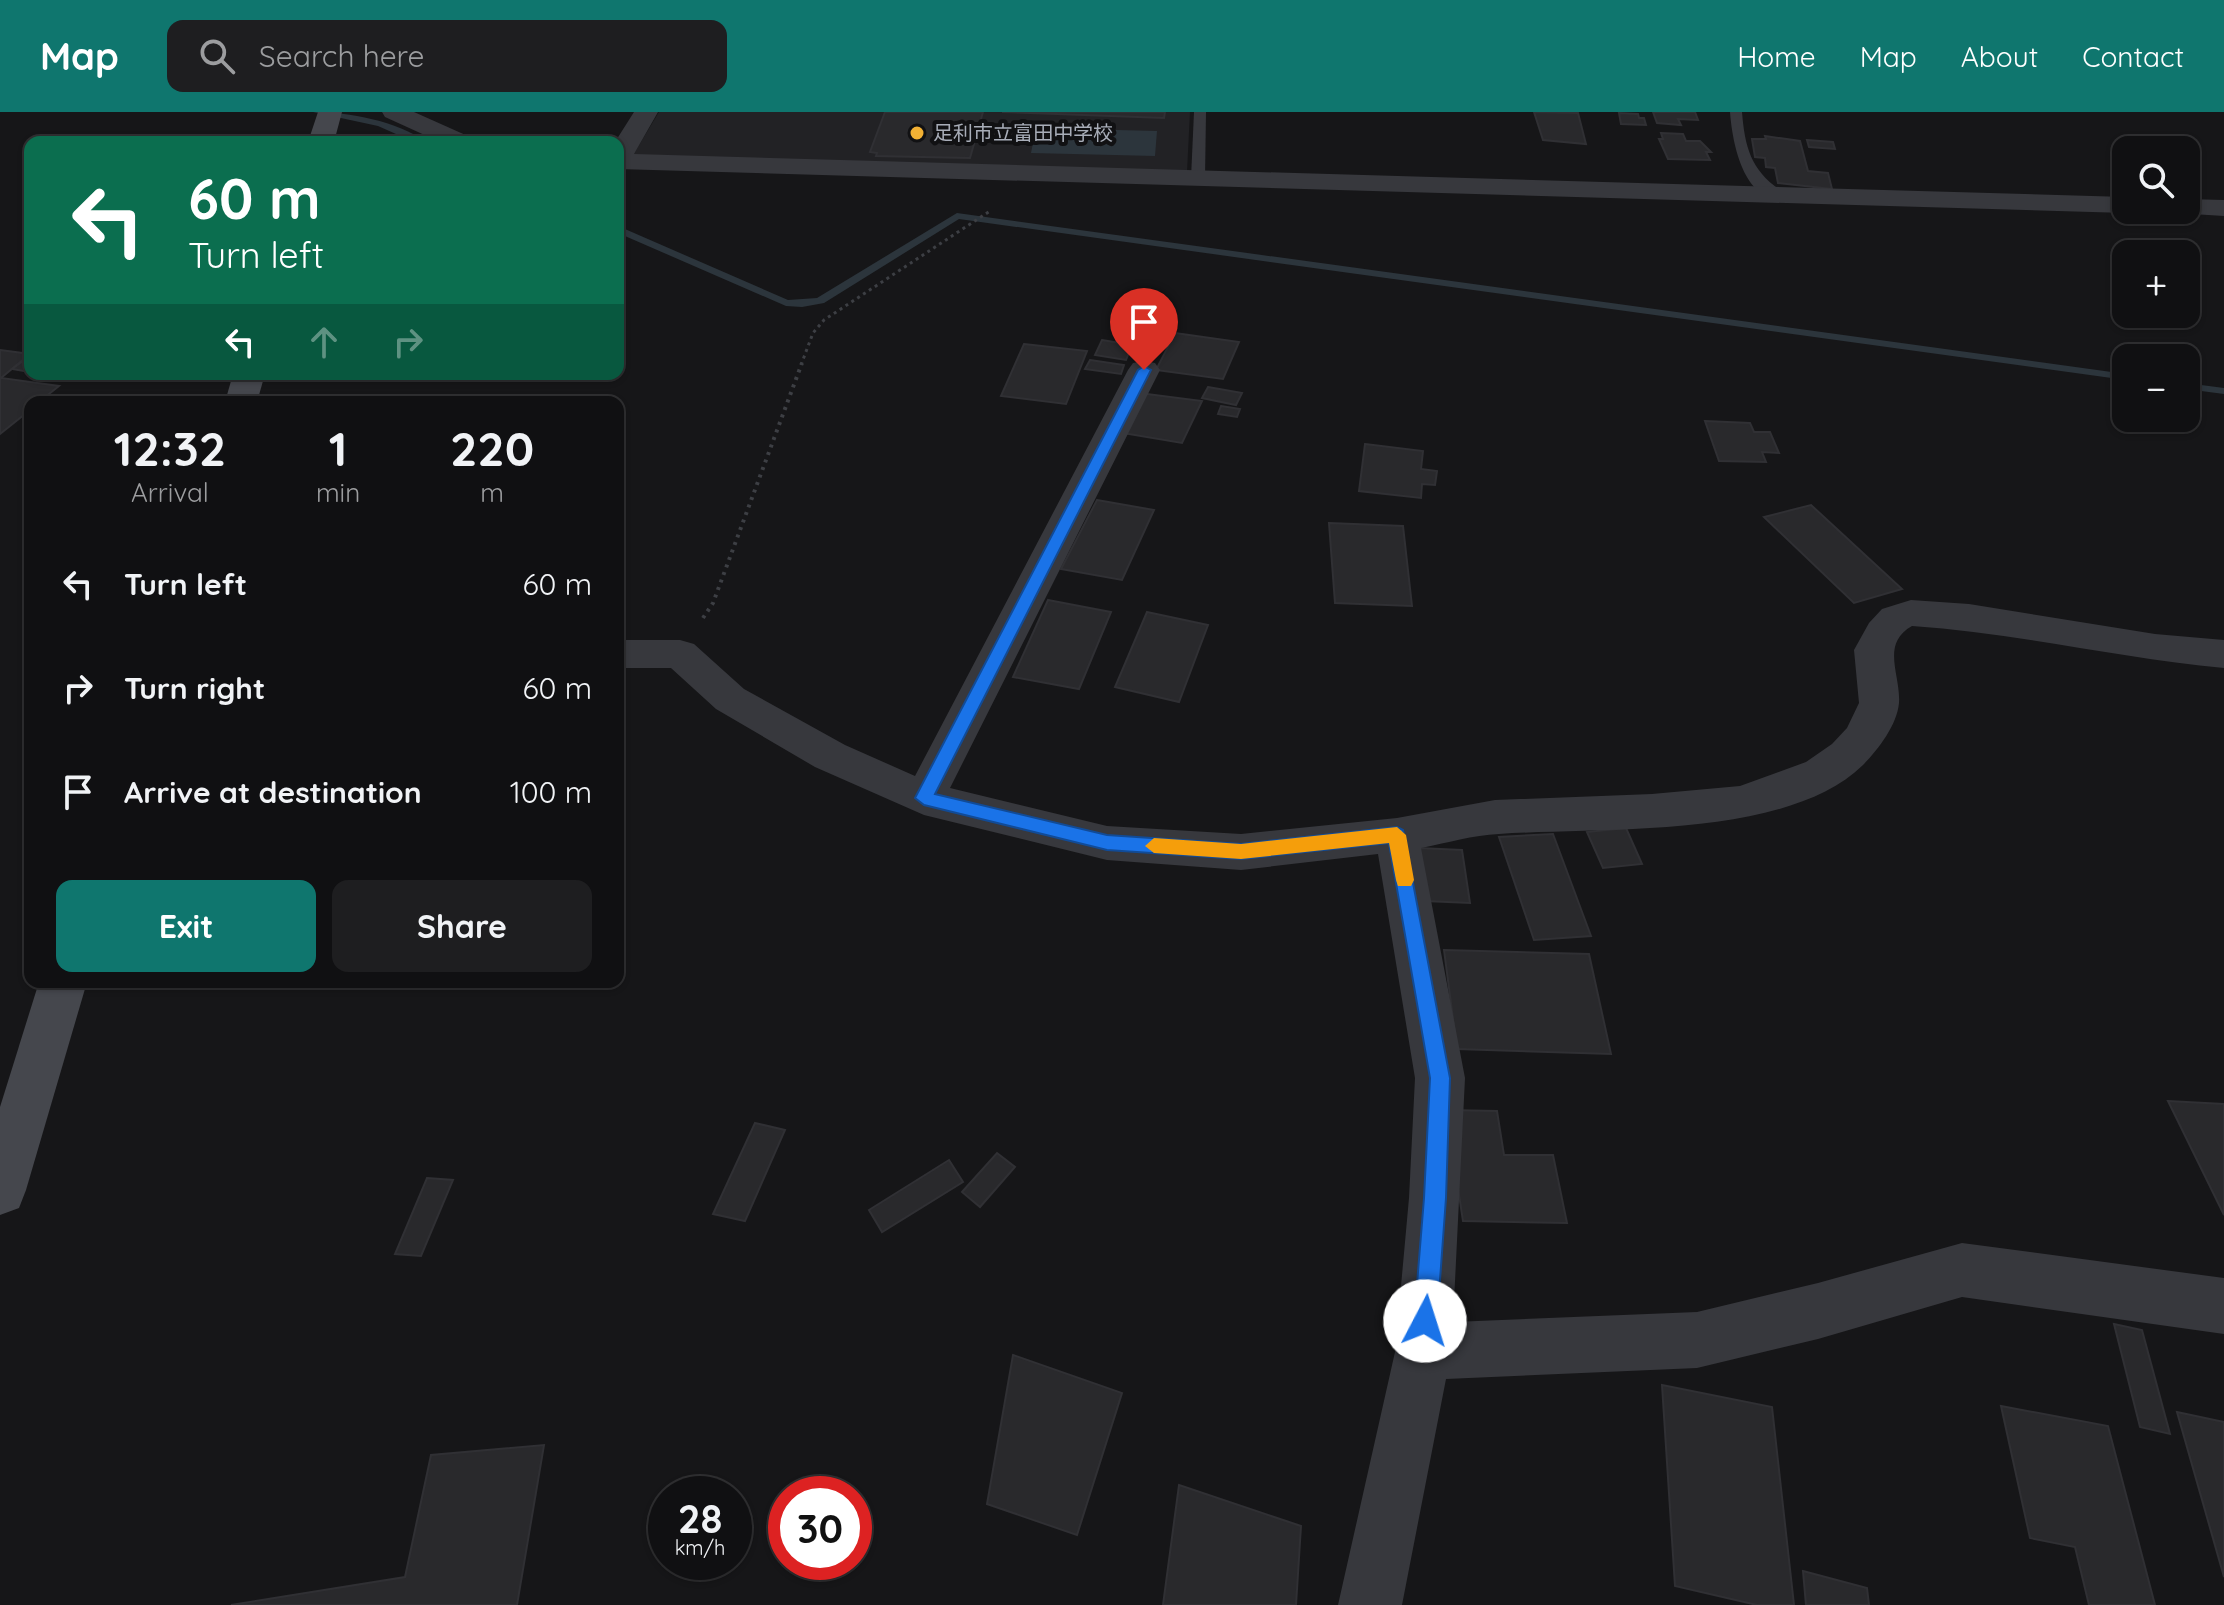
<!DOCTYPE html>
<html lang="en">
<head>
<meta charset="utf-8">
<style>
  :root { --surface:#101012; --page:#1e1e20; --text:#f1f3f6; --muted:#9c9d9f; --line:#303032; --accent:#0f766e }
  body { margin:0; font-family:Quicksand,"Noto Sans JP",sans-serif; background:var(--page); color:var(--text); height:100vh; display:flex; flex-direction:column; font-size:30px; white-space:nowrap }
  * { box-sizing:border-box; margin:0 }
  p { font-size:26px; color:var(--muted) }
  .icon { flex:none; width:44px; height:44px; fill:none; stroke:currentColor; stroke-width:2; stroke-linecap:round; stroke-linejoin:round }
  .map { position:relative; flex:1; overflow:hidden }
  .sheet { position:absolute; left:24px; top:284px; width:600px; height:592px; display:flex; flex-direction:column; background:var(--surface); border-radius:16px; box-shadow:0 2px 6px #0004,0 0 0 2px var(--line) }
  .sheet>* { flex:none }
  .top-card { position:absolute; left:24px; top:24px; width:600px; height:244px; border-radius:16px; box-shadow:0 2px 6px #0004,0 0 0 2px var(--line); background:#0b6e4f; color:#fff; overflow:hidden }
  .buttons { position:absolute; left:2112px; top:24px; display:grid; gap:16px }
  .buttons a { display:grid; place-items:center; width:88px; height:88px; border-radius:16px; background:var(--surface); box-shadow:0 2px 6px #0004,0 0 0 2px var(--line); font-size:40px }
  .speed { position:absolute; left:648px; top:1364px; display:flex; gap:16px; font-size:40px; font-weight:700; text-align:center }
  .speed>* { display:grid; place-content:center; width:104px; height:104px; border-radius:50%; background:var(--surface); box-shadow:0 2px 6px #0004,0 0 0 2px var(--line); line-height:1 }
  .speed small { font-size:20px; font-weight:400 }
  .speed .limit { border:12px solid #d22; background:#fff; color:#111 }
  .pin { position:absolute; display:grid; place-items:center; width:68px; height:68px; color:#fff; margin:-82px -34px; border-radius:50% 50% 50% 0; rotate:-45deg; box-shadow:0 0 8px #0007 }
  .pin .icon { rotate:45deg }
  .me { position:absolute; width:88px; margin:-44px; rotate:5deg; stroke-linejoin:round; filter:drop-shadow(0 0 6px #0008) }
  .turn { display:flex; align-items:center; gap:28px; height:168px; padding:0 32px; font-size:36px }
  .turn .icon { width:104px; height:104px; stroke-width:2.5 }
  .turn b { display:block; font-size:56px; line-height:68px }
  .lanes { display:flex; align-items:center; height:76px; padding:0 32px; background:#0003; justify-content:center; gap:40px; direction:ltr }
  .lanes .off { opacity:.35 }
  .eta { display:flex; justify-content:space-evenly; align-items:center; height:136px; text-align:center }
  .eta b { font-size:48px; font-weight:700; line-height:56px }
  .button { display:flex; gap:16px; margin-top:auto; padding:16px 32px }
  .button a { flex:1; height:92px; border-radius:16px; background:var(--accent); color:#fff; font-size:32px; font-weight:700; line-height:92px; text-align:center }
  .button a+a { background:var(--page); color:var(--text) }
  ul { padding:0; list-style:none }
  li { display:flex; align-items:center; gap:24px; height:104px; padding:0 32px }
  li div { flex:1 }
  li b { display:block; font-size:30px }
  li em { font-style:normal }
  header { display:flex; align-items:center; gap:48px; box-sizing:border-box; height:112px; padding:0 40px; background:var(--accent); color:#fff }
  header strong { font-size:38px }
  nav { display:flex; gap:44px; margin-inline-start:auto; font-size:28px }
  .search { width:560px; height:72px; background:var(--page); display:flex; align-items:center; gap:20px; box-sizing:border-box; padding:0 28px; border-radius:16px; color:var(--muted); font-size:30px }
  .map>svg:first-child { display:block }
</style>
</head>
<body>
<header>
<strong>Map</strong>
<div class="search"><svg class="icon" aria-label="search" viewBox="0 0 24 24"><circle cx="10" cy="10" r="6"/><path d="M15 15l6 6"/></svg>Search here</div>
<nav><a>Home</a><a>Map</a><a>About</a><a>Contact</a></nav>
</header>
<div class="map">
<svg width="2224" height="1493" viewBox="0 0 2224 1493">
  <rect width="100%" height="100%" fill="#161618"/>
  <path fill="#222225" d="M 659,0 L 1190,0 L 1187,60 L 633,43 Z"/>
  <path fill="#2c353c" d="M 1036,16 L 1157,19 L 1155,44 L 1031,41 Z"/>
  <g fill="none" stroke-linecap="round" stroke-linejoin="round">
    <g fill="#2c353c" fill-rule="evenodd">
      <path d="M 313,0 C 350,0 396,9 427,30 L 414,30 L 378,14 Z"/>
      <path d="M 957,101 L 2126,262 L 2126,268 L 959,107 L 824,191 L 802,195 L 786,194 L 618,121 L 618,114 L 788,188 L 817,186 Z"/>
      <path d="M 2186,271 L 2224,276 L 2224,282 L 2186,277 Z"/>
    </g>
  </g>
  <g fill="#29292c" stroke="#303034" stroke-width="2">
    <path d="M 885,0 L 983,0 L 970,46 L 876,44 L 877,41 L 870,40 Z"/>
    <path d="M 1002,0 L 1165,0 L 1164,6 Z"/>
    <path d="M 1534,0 L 1578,1 L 1586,32 L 1543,28 Z"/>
    <path d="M 1653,0 L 1695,0 L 1698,8 L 1678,7 L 1681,13 L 1657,11 Z"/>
    <path d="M 1619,1 L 1638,2 L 1639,6 L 1644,6 L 1646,13 L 1621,12 Z"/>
    <path d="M 1661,21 L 1683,22 L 1686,29 L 1700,29 L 1711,40 L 1706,40 L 1710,48 L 1668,47 L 1659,27 L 1663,27 Z"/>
    <path d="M 1765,24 L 1800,29 L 1808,59 L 1828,61 L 1832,77 L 1778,71 L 1775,56 L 1766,55 L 1765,46 L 1755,45 L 1752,27 L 1766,27 Z"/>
    <path d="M 1807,28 L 1833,30 L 1835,37 L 1809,35 Z"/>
    <path d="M 1175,221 L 1239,230 L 1223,267 L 1156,258 Z"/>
    <path d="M 1102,228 L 1132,233 L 1126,248 L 1095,243 Z"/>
    <path d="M 1024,232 L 1087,239 L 1066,292 L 1001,284 Z"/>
    <path d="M 0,238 L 30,242 L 1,266 L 59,274 L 39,290 L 30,290 L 30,298 L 0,322 Z"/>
    <path d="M 30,244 L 30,260 L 12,257 Z"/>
    <path d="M 1090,248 L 1124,253 L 1121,262 L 1085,257 Z"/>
    <path d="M 1208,275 L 1242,281 L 1236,293 L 1202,286 Z"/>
    <path d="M 1139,281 L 1202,289 L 1182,331 L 1117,320 Z"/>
    <path d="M 1221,294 L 1240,297 L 1237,305 L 1218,302 Z"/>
    <path d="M 1705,309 L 1750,311 L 1754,320 L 1770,320 L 1779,341 L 1762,340 L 1766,350 L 1719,349 Z"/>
    <path d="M 1365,332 L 1423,339 L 1421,357 L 1437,359 L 1435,373 L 1422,372 L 1421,386 L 1359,379 Z"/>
    <path d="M 1097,388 L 1154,398 L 1122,468 L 1061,457 Z"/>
    <path d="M 1811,393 L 1902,477 L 1854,491 L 1764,405 Z"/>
    <path d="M 1329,411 L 1403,414 L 1412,494 L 1335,491 Z"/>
    <path d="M 1048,488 L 1111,500 L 1079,577 L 1013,565 Z"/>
    <path d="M 1147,500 L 1208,513 L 1179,590 L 1115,575 Z"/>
    <path d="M 1626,716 L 1642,752 L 1603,756 L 1587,720 Z"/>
    <path d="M 1553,722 L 1591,824 L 1534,828 L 1499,725 Z"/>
    <path d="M 1418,736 L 1462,738 L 1470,791 L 1425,789 Z"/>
    <path d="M 1444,838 L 1589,842 L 1611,942 L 1457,937 Z"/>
    <path d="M 2168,989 L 2224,992 L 2224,1103 Z"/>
    <path d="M 1446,998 L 1497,999 L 1504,1043 L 1553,1043 L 1567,1111 L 1463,1109 Z"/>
    <path d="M 755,1011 L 785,1018 L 745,1109 L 713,1102 Z"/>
    <path d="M 997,1041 L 1015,1055 L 980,1095 L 962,1080 Z"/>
    <path d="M 949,1048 L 963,1070 L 882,1120 L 869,1098 Z"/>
    <path d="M 427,1066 L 453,1068 L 421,1144 L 395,1142 Z"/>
    <path d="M 2114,1212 L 2142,1218 L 2170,1322 L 2140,1315 Z"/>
    <path d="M 1013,1243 L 1122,1281 L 1077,1423 L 987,1392 Z"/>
    <path d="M 1662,1273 L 1772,1295 L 1794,1493 L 1757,1493 L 1675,1474 Z"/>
    <path d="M 2001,1294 L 2108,1314 L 2155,1493 L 2089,1493 L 2075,1435 L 2030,1426 Z"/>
    <path d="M 2177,1300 L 2224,1310 L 2224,1465 Z"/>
    <path d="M 544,1333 L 517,1493 L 231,1493 L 405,1465 L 431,1343 Z"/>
    <path d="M 1179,1373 L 1301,1414 L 1296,1493 L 1163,1493 Z"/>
    <path d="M 1803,1459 L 1867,1476 L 1869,1493 L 1806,1493 Z"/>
  </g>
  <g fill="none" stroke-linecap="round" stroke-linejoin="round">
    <path stroke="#3d3f44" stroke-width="3" stroke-dasharray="3 4" stroke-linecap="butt" d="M 801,253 L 813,221 L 824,208 L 990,99"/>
    <path stroke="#3d3f44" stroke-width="4" stroke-dasharray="3 5" stroke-linecap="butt" d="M 703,506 L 713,491 L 802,251"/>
    <g fill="#37383d" fill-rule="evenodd">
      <path d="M 1194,0 L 1206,0 L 1205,66 L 1198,70 L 1191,66 Z"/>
      <path d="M 1730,0 L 1742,0 C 1745,36 1751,59 1783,80 L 1783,86 C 1743,91 1732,28 1730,0 Z"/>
    </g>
    <g fill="#37383d" fill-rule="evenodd">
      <path d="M 382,0 L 414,0 L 470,25 L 474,30 L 440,30 L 385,5 Z"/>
      <path d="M 634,0 L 658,0 L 634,42 L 2126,85 L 2126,98 L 2136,98 L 2126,101 L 618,57 L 618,30 L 615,30 Z"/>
      <path d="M 2186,87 L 2224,88 L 2224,104 L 2176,101 L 2175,98 L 2186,98 Z"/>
      <path d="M 1144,249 L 1155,251 L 1160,258 L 950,676 L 1107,714 L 1241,722 L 1397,706 L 1495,688 L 1652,682 L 1740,674 L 1806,650 L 1832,632 L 1847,616 L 1859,591 L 1854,538 L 1869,511 L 1882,497 L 1898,492 L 1911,488 L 1969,492 L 2155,522 L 2224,528 L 2224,556 C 2119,546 2017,521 1912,514 C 1880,532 1901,563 1899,591 C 1897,613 1878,638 1863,653 C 1786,728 1601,715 1499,722 C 1473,723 1447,731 1421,736 L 1465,966 L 1453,1210 L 1697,1200 L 1818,1171 L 1962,1131 L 2224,1166 L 2224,1222 L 1962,1185 L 1818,1227 L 1697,1256 L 1446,1267 L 1402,1493 L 1338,1493 L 1395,1240 L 1409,1086 L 1415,966 L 1378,742 L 1241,758 L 1107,748 L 924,703 L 815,655 L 716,597 L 671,556 L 618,556 L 618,528 L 680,528 L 694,532 L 744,577 L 845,633 L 915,664 L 1128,258 L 1133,251 Z"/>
    </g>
    <g fill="#45474d" fill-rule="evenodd">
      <path d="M 318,0 L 342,0 L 334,30 L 308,30 Z"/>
      <path d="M 233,262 L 265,262 L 257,290 L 225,290 Z"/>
      <path d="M 39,870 L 87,870 L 26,1078 L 19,1096 L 0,1103 L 0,995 Z"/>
    </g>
  </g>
  <path fill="#1a73e8" stroke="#114b97" stroke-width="2" d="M 1144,254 L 1151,258 L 935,682 L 1107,723 L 1241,732 L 1397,715 L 1403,718 L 1450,966 L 1446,1086 L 1437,1209 L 1433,1217 L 1425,1221 L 1417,1217 L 1414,1209 L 1424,1086 L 1430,966 L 1389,731 L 1241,747 L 1107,738 L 924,693 L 915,686 L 1138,258 Z"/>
  <path fill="#f59e0b" d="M 1397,715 L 1406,723 L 1414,768 L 1411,774 L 1398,774 L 1396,768 L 1389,731 L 1241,747 L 1154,741 L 1145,734 L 1154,726 L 1241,732 Z"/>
  <circle fill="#f2b134" stroke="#111113" stroke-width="3" cx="917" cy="21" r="8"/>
  <g text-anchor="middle" stroke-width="8" stroke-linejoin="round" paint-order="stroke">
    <g font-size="20" fill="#a8adb8" stroke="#111113" text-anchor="start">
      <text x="933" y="28">足利市立富田中学校</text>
    </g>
  </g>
</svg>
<div class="buttons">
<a><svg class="icon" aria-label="search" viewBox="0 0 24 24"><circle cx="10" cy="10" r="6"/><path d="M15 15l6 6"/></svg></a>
<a>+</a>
<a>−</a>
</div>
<div class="speed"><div>28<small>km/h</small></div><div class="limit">30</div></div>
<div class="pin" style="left:1144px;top:258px;background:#d93025"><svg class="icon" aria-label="arrive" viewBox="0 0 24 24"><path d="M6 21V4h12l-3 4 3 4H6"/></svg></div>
<svg class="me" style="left:1425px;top:1209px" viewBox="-20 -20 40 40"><circle r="19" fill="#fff"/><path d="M0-13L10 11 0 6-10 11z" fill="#1a73e8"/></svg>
<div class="top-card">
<div class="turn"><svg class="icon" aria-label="left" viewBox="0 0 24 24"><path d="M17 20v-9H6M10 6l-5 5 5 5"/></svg><div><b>60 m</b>Turn left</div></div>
<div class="lanes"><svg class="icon" aria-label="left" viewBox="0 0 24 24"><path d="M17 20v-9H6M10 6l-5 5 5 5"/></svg><svg class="icon off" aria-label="ahead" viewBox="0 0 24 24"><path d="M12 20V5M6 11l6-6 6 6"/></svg><svg class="icon off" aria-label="right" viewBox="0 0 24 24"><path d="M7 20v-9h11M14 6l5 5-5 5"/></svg></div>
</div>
<section class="sheet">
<div class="eta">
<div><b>12:32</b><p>Arrival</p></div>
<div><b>1</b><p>min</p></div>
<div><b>220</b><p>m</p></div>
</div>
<ul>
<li><svg class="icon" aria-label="left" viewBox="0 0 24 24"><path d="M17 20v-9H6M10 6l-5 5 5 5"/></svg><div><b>Turn left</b></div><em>60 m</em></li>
<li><svg class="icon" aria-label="right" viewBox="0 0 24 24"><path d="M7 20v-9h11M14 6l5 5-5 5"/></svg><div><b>Turn right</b></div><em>60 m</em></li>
<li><svg class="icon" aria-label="arrive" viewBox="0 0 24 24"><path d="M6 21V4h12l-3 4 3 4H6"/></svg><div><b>Arrive at destination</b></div><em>100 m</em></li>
</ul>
<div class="button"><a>Exit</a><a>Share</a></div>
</section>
</div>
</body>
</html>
